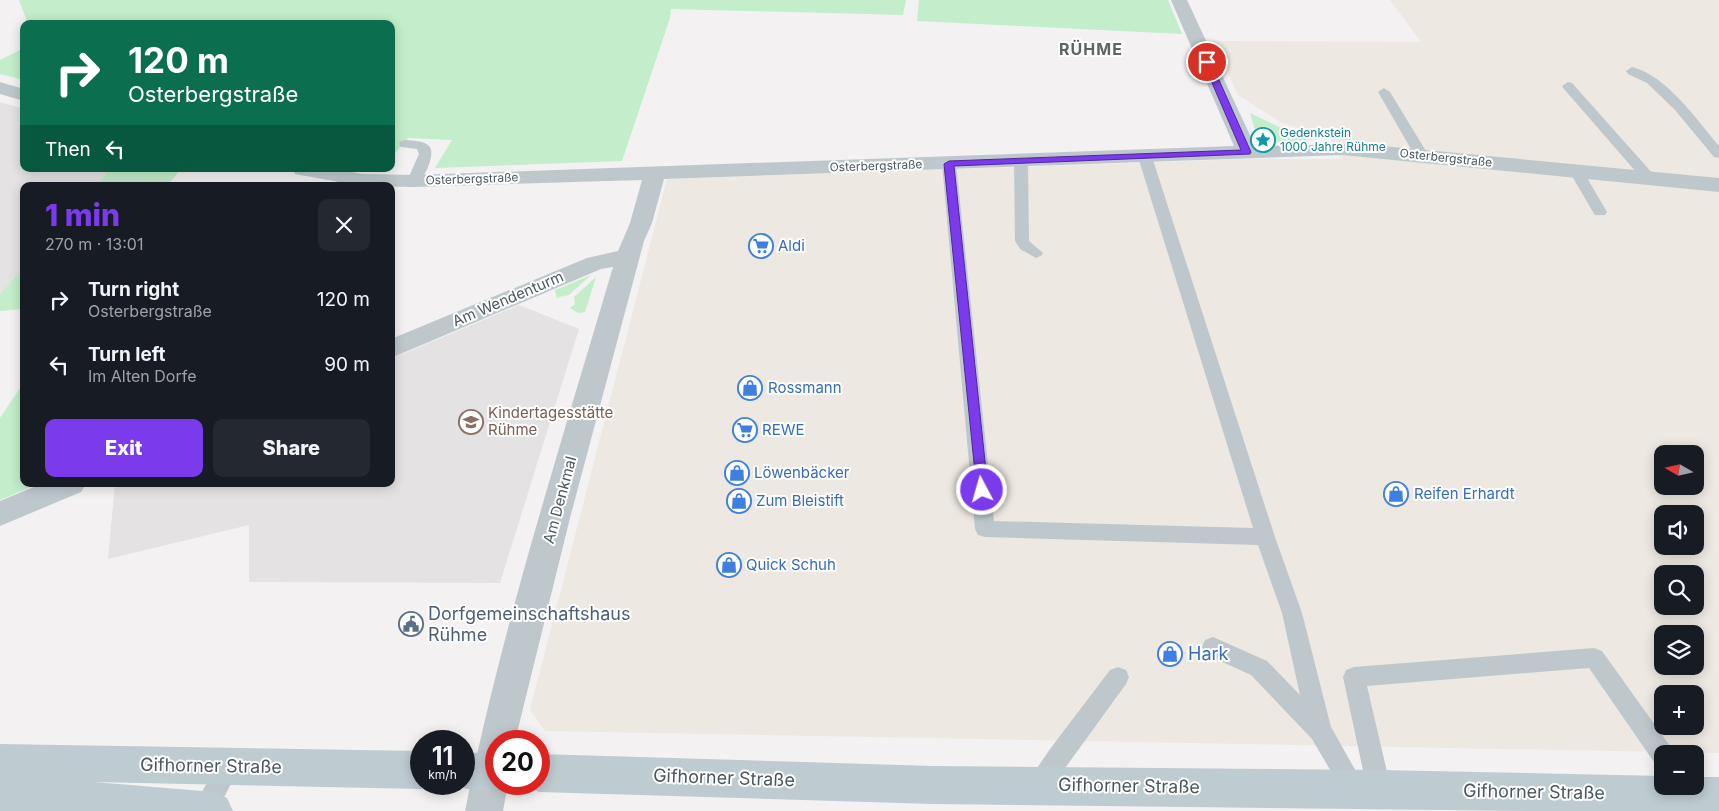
<!DOCTYPE html>
<html lang="en">
<head>
<meta charset="utf-8">
<style>
  :root { --surface:#171b24; --page:#242831; --text:#f1f3f6; --muted:#9ea1a6; --accent:#7c3aed }
  body { margin:0; font-family:Inter,sans-serif; background:var(--page); color:var(--text); height:100vh; display:flex; flex-direction:column; font-size:19px; white-space:nowrap }
  * { box-sizing:border-box; margin:0 }
  p { font-size:16px; color:var(--muted) }
  .icon { flex:none; width:28px; height:28px; fill:none; stroke:currentColor; stroke-width:2; stroke-linecap:round; stroke-linejoin:round }
  .map { position:relative; flex:1; overflow:hidden }
  .drawer { position:absolute; left:20px; top:182px; width:375px; height:305px; display:flex; flex-direction:column; background:var(--surface); border-radius:10px; box-shadow:0 2px 12px #0003 }
  .drawer>* { flex:none }
  .banner { position:absolute; left:20px; top:20px; width:375px; height:152px; border-radius:10px; box-shadow:0 2px 12px #0003; background:#0b6e4f; color:#fff; overflow:hidden }
  .needle { width:32px; rotate:279deg }
  .buttons { position:absolute; left:1654px; top:445px; display:grid; gap:10px }
  .buttons a { display:grid; place-items:center; width:50px; height:50px; border-radius:10px; background:var(--surface); box-shadow:0 2px 12px #0003; font-size:25px }
  .speed { position:absolute; left:410px; top:730px; display:flex; gap:10px; font-size:25px; font-weight:700; text-align:center }
  .speed>* { display:grid; place-content:center; width:65px; height:65px; border-radius:50%; background:var(--surface); box-shadow:0 2px 12px #0003; line-height:1 }
  .speed small { font-size:12px; font-weight:400 }
  .speed .limit { border:8px solid #d22; background:#fff; color:#111 }
  .pin { position:absolute; display:grid; place-items:center; width:42px; height:42px; color:#fff; margin:-21px; border:2px solid #fff; border-radius:50%; box-shadow:0 1px 5px #0007 }
  .me { position:absolute; width:55px; margin:-28px; rotate:354deg; stroke-linejoin:round; filter:drop-shadow(0 0 4px #0008) }
  .turn { display:flex; align-items:center; gap:18px; height:105px; padding:0 25px; font-size:22px }
  .turn .icon { width:65px; height:65px; stroke-width:2.5 }
  .turn b { display:block; font-size:35px; line-height:42px }
  .then { display:flex; align-items:center; height:48px; padding:0 25px; background:#0003; gap:10px; font-size:19px }
  .round { display:grid; place-items:center; flex:none; width:52px; height:52px; border-radius:10px; background:var(--page) }
  .headline { display:flex; align-items:center; justify-content:space-between; height:85px; padding:0 25px }
  h1 { font-size:30px; font-weight:800; line-height:38px; color:var(--accent) }
  .primary-button { display:flex; gap:10px; margin-top:auto; padding:10px 25px }
  .primary-button a { flex:1; height:58px; border-radius:10px; background:var(--accent); color:#fff; font-size:20px; font-weight:800; line-height:58px; text-align:center }
  .primary-button a+a { background:var(--page); color:var(--text) }
  ul { padding:0; list-style:none }
  li { display:flex; align-items:center; gap:15px; height:65px; padding:0 25px }
  li div { flex:1 }
  li b { display:block; font-size:19px }
  li em { font-style:normal }
  .map>svg:first-child { display:block }
</style>
</head>
<body>
<div class="map">
<svg width="1719" height="811" viewBox="0 0 1719 811">
  <rect width="100%" height="100%" fill="#f3f1f2"/>
  <path fill="#ede8e1" fill-rule="evenodd" d="M 1390,0 L 1719,0 L 1719,753 L 545,731 L 530,710 L 667,179 L 1251,159 L 1340,159 L 1330,138 L 1282,123 L 1238,95 L 1213,41 L 1421,42 ZM 1662,454 L 1695,454 L 1695,486 L 1662,486 ZM 1662,514 L 1695,514 L 1695,546 L 1662,546 ZM 1662,574 L 1695,574 L 1695,606 L 1662,606 ZM 1662,634 L 1695,634 L 1695,666 L 1662,666 ZM 1662,694 L 1695,694 L 1695,726 L 1662,726 Z"/>
  <g fill="#e4e2e3">
    <path d="M 0,102 L 24,109 L 24,169 L 111,169 L 95,186 L 24,186 L 24,267 L 0,294 Z"/>
    <path d="M 519,305 L 579,329 L 500,583 L 249,582 L 249,525 L 108,559 L 115,484 L 391,484 L 391,359 Z"/>
  </g>
  <g fill="#c4edcb">
    <path d="M 19,0 L 906,0 L 903,15 L 671,9 L 670,18 L 622,161 L 435,168 L 452,140 L 408,138 L 391,158 L 391,24 L 28,24 Z"/>
    <path d="M 919,0 L 1168,0 L 1182,34 L 917,21 Z"/>
    <path d="M 24,48 L 24,80 L 0,74 L 0,60 Z"/>
    <path d="M 1250,113 L 1279,127 L 1317,139 L 1259,144 Z"/>
    <path d="M 111,169 L 194,169 L 181,169 L 167,186 L 95,186 Z"/>
    <path d="M 24,267 L 24,309 L 0,311 L 0,294 Z"/>
    <path d="M 591,275 L 569,295 L 559,297 L 557,299 L 555,290 Z"/>
    <path d="M 596,277 L 585,312 L 578,313 L 570,308 L 575,304 L 574,297 Z"/>
    <path d="M 24,382 L 24,484 L 38,484 L 0,500 L 0,418 Z"/>
  </g>
  <g fill="none" stroke-linecap="round" stroke-linejoin="round">
    <g fill="#bec8cc" fill-rule="evenodd">
      <path d="M 1632,67 C 1667,76 1696,119 1719,146 L 1719,158 L 1714,157 L 1675,110 L 1647,83 L 1628,74 L 1626,71 Z"/>
      <path d="M 1568,82 L 1572,83 L 1654,175 L 1656,178 L 1654,181 L 1644,181 L 1564,89 L 1562,86 Z"/>
      <path d="M 1384,88 L 1390,92 L 1429,156 L 1427,159 L 1422,160 L 1415,156 L 1378,92 Z"/>
      <path d="M 406,140 C 413,141 423,140 429,146 C 437,153 423,183 414,185 L 407,181 L 419,154 L 417,149 L 401,147 L 399,144 L 401,141 Z"/>
      <path d="M 1145,153 L 1152,157 L 1275,537 L 1302,613 L 1331,727 L 1366,789 L 1362,797 L 1354,801 L 1346,797 L 1312,739 L 1251,675 L 1205,654 L 1202,647 L 1205,640 L 1213,637 L 1267,661 L 1300,695 L 1282,613 L 1258,545 L 985,537 L 978,535 L 975,529 L 942,164 L 949,160 L 956,164 L 994,521 L 1253,528 L 1138,157 Z"/>
      <path d="M 1021,157 L 1028,161 L 1029,241 L 1043,253 L 1041,256 L 1036,258 L 1020,249 L 1015,241 L 1014,161 Z"/>
      <path d="M 1576,167 L 1583,171 L 1607,212 L 1605,215 L 1595,215 L 1593,212 L 1569,171 Z"/>
      <path d="M 1594,648 L 1602,651 L 1670,746 L 1674,754 L 1662,754 L 1662,765 L 1654,762 L 1589,668 L 1367,686 L 1391,789 L 1387,797 L 1379,801 L 1371,797 L 1367,789 L 1343,677 L 1346,670 L 1354,667 Z"/>
      <path d="M 1118,667 L 1126,670 L 1129,677 L 1126,684 L 1047,793 L 1039,797 L 1031,793 L 1027,785 L 1031,777 L 1050,749 L 1110,670 Z"/>
      <path d="M 228,754 L 236,758 L 240,766 L 217,811 L 192,811 L 220,758 Z"/>
    </g>
    <g fill="#bec8cc" fill-rule="evenodd">
      <path d="M 1171,0 L 1187,0 L 1255,146 L 1362,144 L 1719,178 L 1719,192 L 1342,155 L 664,179 L 652,223 L 644,241 L 570,518 L 515,741 L 496,741 L 496,784 L 508,784 L 503,811 L 465,811 C 502,627 560,447 613,267 L 601,269 L 391,358 L 391,339 L 587,258 L 618,251 L 630,223 L 642,180 L 414,187 L 361,186 L 295,174 L 293,169 L 336,169 L 362,174 L 414,175 L 1234,146 Z"/>
      <path d="M 0,82 L 24,89 L 24,101 L 0,94 Z"/>
      <path d="M 41,484 L 86,484 L 81,492 L 0,526 L 0,501 Z"/>
    </g>
    <g fill="#becbd1" fill-rule="evenodd">
      <path d="M 0,744 L 421,751 L 421,784 L 433,784 L 421,789 L 94,782 L 214,792 L 227,798 L 233,811 L 0,811 Z"/>
      <path d="M 464,752 L 496,754 L 496,784 L 509,785 C 490,793 470,792 451,784 L 464,784 Z"/>
      <path d="M 539,754 L 933,766 L 1379,770 L 1662,776 L 1662,786 L 1695,786 L 1695,777 L 1719,777 L 1719,811 L 1534,811 L 933,804 L 539,792 L 526,786 L 525,784 L 539,784 Z"/>
    </g>
  </g>
  <path fill="#7c3aed" stroke="#51269a" d="M 1204,61 L 1211,62 L 1251,152 L 1250,154 L 954,166 L 988,490 L 986,493 L 977,493 L 944,164 L 949,161 L 1241,150 L 1203,62 Z"/>
  <defs>
    <symbol id="sight-ring" viewBox="-11 -11 22 22"><circle r="9.5" fill="#fff" stroke="#0f9aa8" stroke-width="1.5"/><path d="M0-6L1.8-2.2L6-1.7L2.9 1.2L3.7 5.4L0 3.3L-3.7 5.4L-2.9 1.2L-6-1.7L-1.8-2.2Z" fill="#0f9aa8"/></symbol>
    <symbol id="supermarket-ring" viewBox="-11 -11 22 22"><circle r="9.5" fill="#fff" stroke="#3f7fe0" stroke-width="1.5"/><path d="M-6-5.5h2.5l.6 2H6L4.5 2H-2.5L-4.4-4H-6ZM-1.5 3.2a1.3 1.3 0 1 0 .1 0ZM3 3.2a1.3 1.3 0 1 0 .1 0Z" fill="#3f7fe0"/></symbol>
    <symbol id="shop-ring" viewBox="-11 -11 22 22"><circle r="9.5" fill="#fff" stroke="#3f7fe0" stroke-width="1.5"/><path d="M-5-2.5h2.3a2.7 3.5 0 0 1 5.4 0H5L5.5 6h-11ZM-1.5-2.5h3a1.5 2.3 0 0 0-3 0Z" fill="#3f7fe0"/></symbol>
    <symbol id="school-ring" viewBox="-11 -11 22 22"><circle r="9.5" fill="#fff" stroke="#8d6e63" stroke-width="1.5"/><path d="M0-5L7-2L0 1L-7-2ZM-4 1L0 2.5L4 1V4Q0 6-4 4Z" fill="#8d6e63"/></symbol>
    <symbol id="civic-ring" viewBox="-11 -11 22 22"><circle r="9.5" fill="#fff" stroke="#5c6f8a" stroke-width="1.5"/><path d="M-.6-6.5H3V-4.5H.6V-3L4-1V1h2V6H-6V1h2V-1L-.6-3ZM-1.2 2.5V6h2.4V2.5Z" fill="#5c6f8a"/></symbol>
  </defs>
  <g fill-rule="evenodd">
    <use href="#sight-ring" x="1249" y="126" width="28" height="28"/>
    <use href="#supermarket-ring" x="747" y="232" width="28" height="28"/>
    <use href="#shop-ring" x="736" y="374" width="28" height="28"/>
    <use href="#school-ring" x="457" y="408" width="28" height="28"/>
    <use href="#supermarket-ring" x="731" y="416" width="28" height="28"/>
    <use href="#shop-ring" x="723" y="459" width="28" height="28"/>
    <use href="#shop-ring" x="1382" y="480" width="28" height="28"/>
    <use href="#shop-ring" x="725" y="487" width="28" height="28"/>
    <use href="#shop-ring" x="715" y="551" width="28" height="28"/>
    <use href="#civic-ring" x="397" y="610" width="28" height="28"/>
    <use href="#shop-ring" x="1156" y="640" width="28" height="28"/>
  </g>
  <g text-anchor="middle" stroke-width="4" stroke-linejoin="round" paint-order="stroke">
    <g font-size="12" fill="#0d838f" stroke="#fff" text-anchor="start">
      <text x="1280" y="137">Gedenkstein<tspan x="1280" dy="14">1000 Jahre Rühme</tspan></text>
    </g>
    <g font-size="12" fill="#4a585d" stroke="#fff">
      <text transform="translate(1446 158) rotate(6)" y="4">Osterbergstraße</text>
      <text transform="translate(876 166) rotate(-2)" y="4">Osterbergstraße</text>
      <text transform="translate(472 179) rotate(-2)" y="4">Osterbergstraße</text>
    </g>
    <g font-size="15" fill="#366cbe" stroke="#fff" text-anchor="start">
      <text x="778" y="251">Aldi</text>
      <text x="768" y="393">Rossmann</text>
      <text x="762" y="435">REWE</text>
      <text x="754" y="478">Löwenbäcker</text>
      <text x="1414" y="499">Reifen Erhardt</text>
      <text x="756" y="506">Zum Bleistift</text>
      <text x="746" y="570">Quick Schuh</text>
    </g>
    <g font-size="15" fill="#4a585d" stroke="#fff">
      <text transform="translate(508 299) rotate(-23)" y="5">Am Wendenturm</text>
      <text transform="translate(560 500) rotate(-75)" y="5">Am Denkmal</text>
    </g>
    <g font-size="15" fill="#785e54" stroke="#fff" text-anchor="start">
      <text x="488" y="418">Kindertagesstätte<tspan x="488" dy="17">Rühme</tspan></text>
    </g>
    <g font-size="16" font-weight="bold" letter-spacing="1" fill="#5e6365" stroke="#fff">
      <text x="1091" y="55">RÜHME</text>
    </g>
    <g font-size="18" fill="#4e5e75" stroke="#fff" text-anchor="start">
      <text x="428" y="620">Dorfgemeinschaftshaus<tspan x="428" dy="21">Rühme</tspan></text>
    </g>
    <g font-size="18" fill="#366cbe" stroke="#fff" text-anchor="start">
      <text x="1188" y="660">Hark</text>
    </g>
    <g font-size="18" fill="#4a585d" stroke="#fff">
      <text transform="translate(211 766) rotate(1)" y="6">Gifhorner Straße</text>
      <text transform="translate(724 778) rotate(2)" y="6">Gifhorner Straße</text>
      <text transform="translate(1129 786) rotate(1)" y="6">Gifhorner Straße</text>
      <text transform="translate(1534 792) rotate(1)" y="6">Gifhorner Straße</text>
    </g>
  </g>
</svg>
<div class="buttons">
<a><svg class="needle" viewBox="-14 -14 28 28"><path d="M0-13l5 13h-10z" fill="#e53935"/><path d="M0 13l5-13h-10z" fill="#9ea1a6"/></svg></a>
<a><svg class="icon" aria-label="sound" viewBox="0 0 24 24"><path d="M4 9h4l5-4v14l-5-4H4zM17 9q2 3 0 6"/></svg></a>
<a><svg class="icon" aria-label="search" viewBox="0 0 24 24"><circle cx="10" cy="10" r="6"/><path d="M15 15l6 6"/></svg></a>
<a><svg class="icon" aria-label="layers" viewBox="0 0 24 24"><path d="M12 4l9 5-9 5-9-5zM3 14l9 5 9-5"/></svg></a>
<a>+</a>
<a>−</a>
</div>
<div class="speed"><div>11<small>km/h</small></div><div class="limit">20</div></div>
<div class="pin" style="left:1207px;top:62px;background:#d93025"><svg class="icon" aria-label="arrive" viewBox="0 0 24 24"><path d="M6 21V4h12l-3 4 3 4H6"/></svg></div>
<svg class="me" style="left:982px;top:490px" viewBox="-20 -20 40 40"><circle r="17" fill="#7c3aed" stroke="#fff" stroke-width="3"/><path d="M0-11L8 9 0 5-8 9z" fill="#fff"/></svg>
<div class="banner">
<div class="turn"><svg class="icon" aria-label="right" viewBox="0 0 24 24"><path d="M7 20v-9h11M14 6l5 5-5 5"/></svg><div><b>120 m</b>Osterbergstraße</div></div>
<div class="then">Then<svg class="icon" aria-label="left" viewBox="0 0 24 24"><path d="M17 20v-9H6M10 6l-5 5 5 5"/></svg></div>
</div>
<section class="drawer">
<div class="headline"><div><h1>1 min</h1><p>270 m · 13:01</p></div><a class="round"><svg class="icon" aria-label="close" viewBox="0 0 24 24"><path d="M6 6l12 12M18 6L6 18"/></svg></a></div>
<ul>
<li><svg class="icon" aria-label="right" viewBox="0 0 24 24"><path d="M7 20v-9h11M14 6l5 5-5 5"/></svg><div><b>Turn right</b><p>Osterbergstraße</p></div><em>120 m</em></li>
<li><svg class="icon" aria-label="left" viewBox="0 0 24 24"><path d="M17 20v-9H6M10 6l-5 5 5 5"/></svg><div><b>Turn left</b><p>Im Alten Dorfe</p></div><em>90 m</em></li>
</ul>
<div class="primary-button"><a>Exit</a><a>Share</a></div>
</section>
</div>
</body>
</html>
